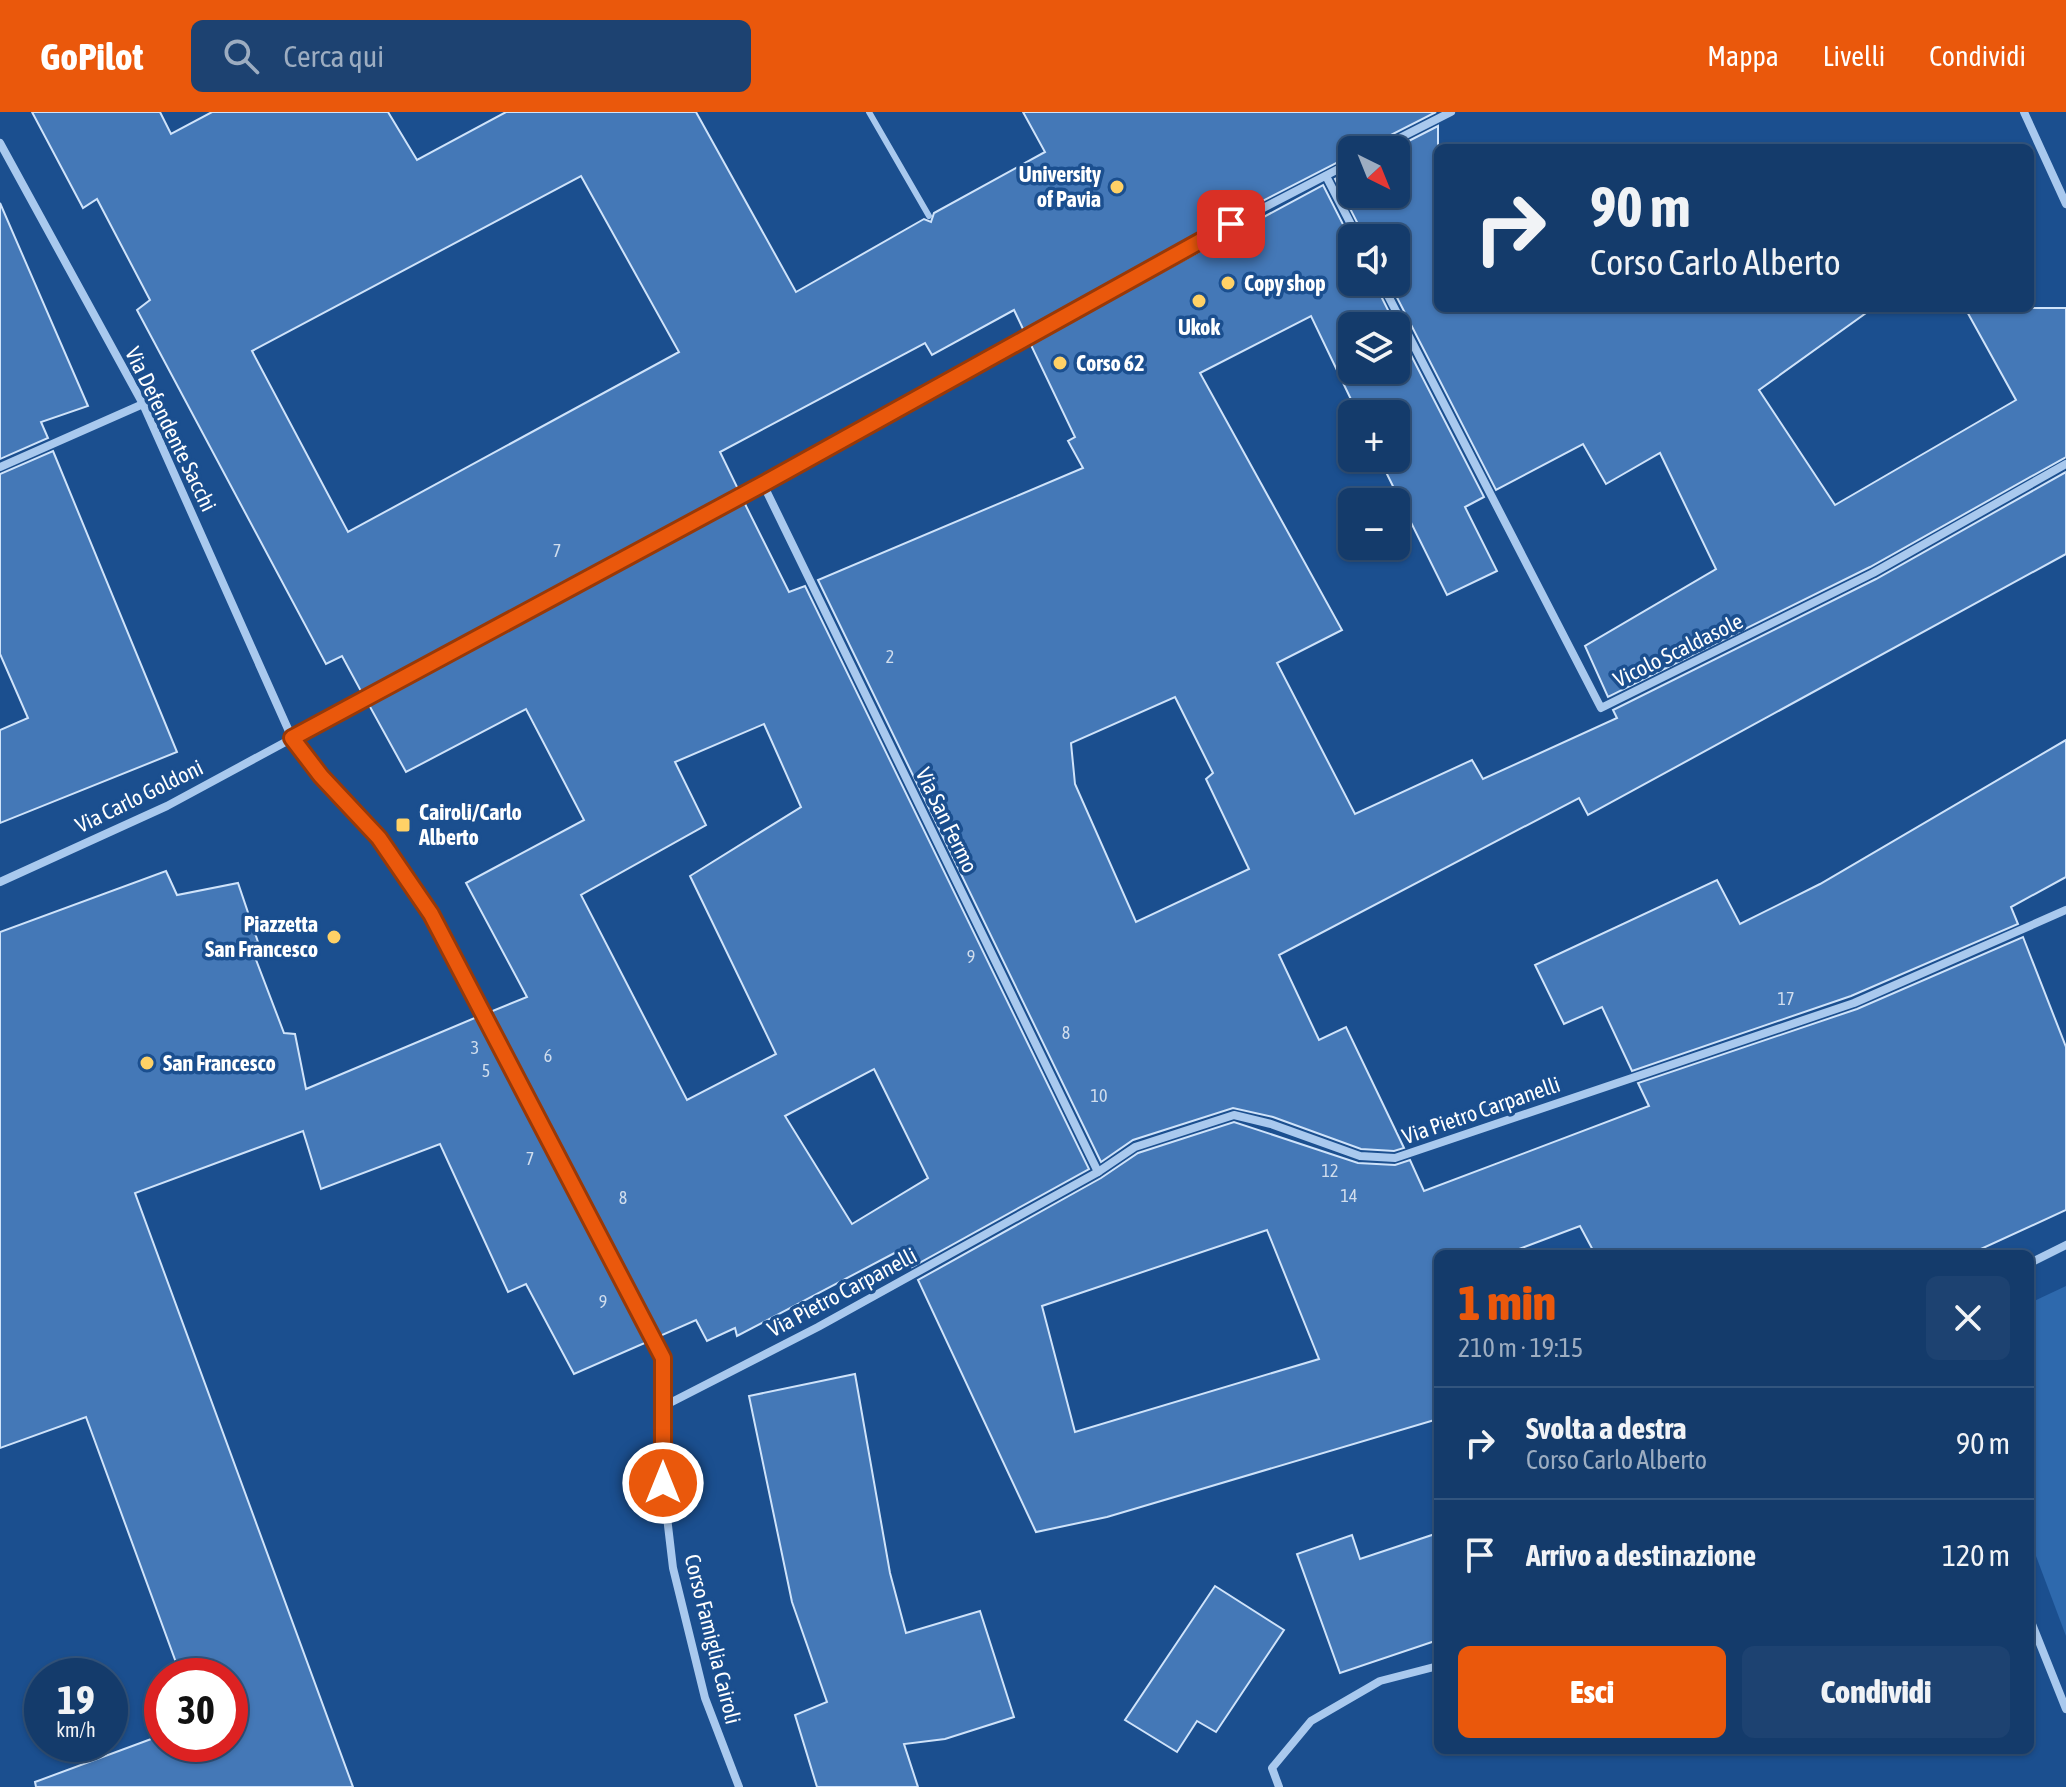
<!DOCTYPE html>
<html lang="it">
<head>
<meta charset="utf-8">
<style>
  :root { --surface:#143b6b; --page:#1d4271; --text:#f1f3f6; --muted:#9dadc1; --line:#33557e; --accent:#ea580c }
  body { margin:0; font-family:"Asap Condensed",sans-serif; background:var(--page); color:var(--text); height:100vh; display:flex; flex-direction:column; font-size:30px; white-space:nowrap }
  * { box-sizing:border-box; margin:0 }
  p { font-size:26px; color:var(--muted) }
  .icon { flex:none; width:44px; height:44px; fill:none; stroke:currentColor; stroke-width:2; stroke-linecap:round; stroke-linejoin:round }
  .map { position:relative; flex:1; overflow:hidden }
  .panel { position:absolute; left:1434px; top:1138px; width:600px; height:504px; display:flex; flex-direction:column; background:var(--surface); border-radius:12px; box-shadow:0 2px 6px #0004,0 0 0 2px var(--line) }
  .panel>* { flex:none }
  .banner { position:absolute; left:1434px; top:32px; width:600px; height:168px; border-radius:12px; box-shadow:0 2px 6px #0004,0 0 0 2px var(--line); background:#143b6b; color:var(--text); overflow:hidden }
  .needle { width:52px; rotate:137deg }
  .controls { position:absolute; left:1338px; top:24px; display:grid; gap:16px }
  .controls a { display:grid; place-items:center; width:72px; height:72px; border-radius:12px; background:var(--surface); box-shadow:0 2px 6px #0004,0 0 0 2px var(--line); font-size:40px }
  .speed { position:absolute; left:24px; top:1546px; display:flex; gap:16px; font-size:40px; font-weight:700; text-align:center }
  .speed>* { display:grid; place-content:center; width:104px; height:104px; border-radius:50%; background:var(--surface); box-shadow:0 2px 6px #0004,0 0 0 2px var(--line); line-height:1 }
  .speed small { font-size:20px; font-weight:400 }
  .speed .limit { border:12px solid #d22; background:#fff; color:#111 }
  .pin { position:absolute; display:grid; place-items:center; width:68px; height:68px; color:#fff; margin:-34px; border-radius:16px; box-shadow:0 4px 12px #0006 }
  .me { position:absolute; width:88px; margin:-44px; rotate:0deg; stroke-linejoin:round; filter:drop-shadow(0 0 6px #0008) }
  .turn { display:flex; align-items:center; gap:28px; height:168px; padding:0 24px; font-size:36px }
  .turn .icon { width:104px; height:104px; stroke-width:2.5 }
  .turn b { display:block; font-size:56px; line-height:68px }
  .round { display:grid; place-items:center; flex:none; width:84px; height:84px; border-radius:12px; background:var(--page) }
  .summary { display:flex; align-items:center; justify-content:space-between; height:136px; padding:0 24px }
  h1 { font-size:48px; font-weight:800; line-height:60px; color:var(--accent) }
  .primary-button { display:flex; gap:16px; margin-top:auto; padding:16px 24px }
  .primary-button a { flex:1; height:92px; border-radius:12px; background:var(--accent); color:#fff; font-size:32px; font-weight:800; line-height:92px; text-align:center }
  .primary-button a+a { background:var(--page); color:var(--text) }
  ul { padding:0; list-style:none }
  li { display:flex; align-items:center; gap:24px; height:112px; padding:0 24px; border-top:2px solid var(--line) }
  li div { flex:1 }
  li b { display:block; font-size:30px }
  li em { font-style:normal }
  header { display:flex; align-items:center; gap:48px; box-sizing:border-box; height:112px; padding:0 40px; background:var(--accent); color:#fff }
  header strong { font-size:38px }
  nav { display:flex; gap:44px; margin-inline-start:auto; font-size:28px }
  .search { width:560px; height:72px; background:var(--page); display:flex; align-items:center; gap:20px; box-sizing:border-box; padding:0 28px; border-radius:12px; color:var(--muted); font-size:30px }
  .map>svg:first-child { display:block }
</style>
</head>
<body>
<header>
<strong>GoPilot</strong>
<div class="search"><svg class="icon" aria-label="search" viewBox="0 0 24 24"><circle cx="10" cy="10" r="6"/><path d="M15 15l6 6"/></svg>Cerca qui</div>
<nav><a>Mappa</a><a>Livelli</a><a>Condividi</a></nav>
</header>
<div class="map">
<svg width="2066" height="1675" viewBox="0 0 2066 1675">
  <rect width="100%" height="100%" fill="#1b4f8f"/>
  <path fill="#2e69ad" d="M 2066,1174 L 2066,1524 L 2030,1428 L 2030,1191 Z"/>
  <g fill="#4478b7" stroke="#cfe3fa" stroke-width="2" fill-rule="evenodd">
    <path d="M 32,0 L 160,0 L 171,22 L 212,0 L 388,0 L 417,48 L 506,0 L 696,0 L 796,180 L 924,107 L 931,110 L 934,101 L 1045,40 L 1023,0 L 1436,0 L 1373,32 L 1369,38 L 1352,38 L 1352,43 L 1204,119 L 1024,219 L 1014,198 L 932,243 L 925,231 L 720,340 L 738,377 L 362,581 L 342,544 L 326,552 L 137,198 L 150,188 L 97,87 L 83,96 ZM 581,64 L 679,240 L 348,420 L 252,239 Z"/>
    <path d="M 1438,14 L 1438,196 L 1873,196 L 1759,278 L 1835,393 L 2016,288 L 1965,196 L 2066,196 L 2066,345 L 1870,455 L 1608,585 L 1585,534 L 1716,457 L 1660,341 L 1606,372 L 1583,332 L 1496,378 L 1389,170 L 1396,170 L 1396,126 L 1365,126 L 1335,67 L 1352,58 L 1352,82 L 1396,82 L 1396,38 L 1391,38 Z"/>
    <path d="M 1323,73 L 1352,130 L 1352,170 L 1374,170 L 1396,214 L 1352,214 L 1352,258 L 1396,258 L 1396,214 L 1484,385 L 1465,395 L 1497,459 L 1447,483 L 1379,346 L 1396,346 L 1396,302 L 1358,302 L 1311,204 L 1200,261 L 1342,518 L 1277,551 L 1355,702 L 1472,648 L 1483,667 L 1617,606 L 1613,598 L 1876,467 L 2066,360 L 2066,442 L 1588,703 L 1579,686 L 1279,843 L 1319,928 L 1346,915 L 1404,1036 L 1394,1039 L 1361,1037 L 1273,1005 L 1233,996 L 1133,1028 L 1101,1050 L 818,468 L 1083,356 L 1068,329 L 1075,325 L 1030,231 ZM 1175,585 L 1213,661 L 1206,667 L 1249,757 L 1136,810 L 1075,672 L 1071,631 Z"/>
    <path d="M 0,91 L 88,294 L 41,310 L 48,326 L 0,347 Z"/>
    <path d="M 53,339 L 177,640 L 0,711 L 0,618 L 28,606 L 0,542 L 0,362 Z"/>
    <path d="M 744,390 L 789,480 L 805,474 L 1089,1057 L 912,1155 L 904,1136 L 737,1224 L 735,1216 L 707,1229 L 696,1208 L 660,1224 L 490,900 L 527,885 L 466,771 L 584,708 L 526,597 L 406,660 L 369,593 ZM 764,612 L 801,695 L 690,764 L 776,942 L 687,988 L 581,783 L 706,713 L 675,650 ZM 874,957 L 928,1066 L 852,1112 L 785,1004 Z"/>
    <path d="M 2066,628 L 2066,765 L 2011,795 L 2018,812 L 1851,884 L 1632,959 L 1602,895 L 1564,912 L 1535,853 L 1717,768 L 1740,812 L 1820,772 Z"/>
    <path d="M 166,759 L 177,783 L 238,771 L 258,830 L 250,832 L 284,921 L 295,922 L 306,977 L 477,905 L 647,1230 L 574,1262 L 526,1172 L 508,1180 L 440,1032 L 321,1077 L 303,1019 L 135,1081 L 353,1675 L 36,1675 L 35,1670 L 162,1623 L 162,1632 L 230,1632 L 230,1564 L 181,1564 L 86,1305 L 0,1336 L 0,820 Z"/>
    <path d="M 2023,825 L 2066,935 L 2066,1098 L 1970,1142 L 1595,1142 L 1580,1114 L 1506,1142 L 1438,1142 L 1438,1307 L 1107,1405 L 1036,1420 L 918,1168 L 1101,1066 L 1138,1041 L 1234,1010 L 1358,1051 L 1395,1053 L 1410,1048 L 1424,1079 L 1649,994 L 1638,971 L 1857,897 ZM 1267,1118 L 1319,1247 L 1075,1320 L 1042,1194 Z"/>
    <path d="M 855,1262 L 890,1461 L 906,1521 L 980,1499 L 1014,1605 L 945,1627 L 904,1632 L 918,1675 L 817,1675 L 795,1603 L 827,1590 L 792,1490 L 749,1284 Z"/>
    <path d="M 1438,1421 L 1438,1528 L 1340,1561 L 1297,1442 L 1352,1423 L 1360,1447 Z"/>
    <path d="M 1215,1474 L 1284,1518 L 1216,1620 L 1197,1609 L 1177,1640 L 1125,1608 Z"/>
  </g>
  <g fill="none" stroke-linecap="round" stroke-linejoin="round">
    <path stroke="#a9c9ee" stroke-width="6" d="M 869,0 L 929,104"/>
    <g stroke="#a9c9ee" stroke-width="8">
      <path d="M 2024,0 L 2066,92"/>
      <path d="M 0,31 L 143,292 L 292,626 L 321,664 L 379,726 L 431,802 L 663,1246 L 663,1371 L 673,1456 L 705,1586 L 739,1675"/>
      <path d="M 1376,38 L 1451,0"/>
      <path d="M 1326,64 L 1358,126"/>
      <path d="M 1381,170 L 1601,596 L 1873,461 L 2066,352"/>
      <path d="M 0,355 L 143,292"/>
      <path d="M 763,372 L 1098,1060"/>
      <path d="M 0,770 L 167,694 L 763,372 L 1207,125 L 1352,50"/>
      <path d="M 2030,1151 L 2066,1133"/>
      <path d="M 664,1294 L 818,1215 L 1098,1060 L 1135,1035 L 1234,1003 L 1271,1012 L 1360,1044 L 1395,1046 L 1854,891 L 2066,798"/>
      <path d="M 2030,1507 L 2066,1597"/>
      <path d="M 1279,1675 L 1272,1656 L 1311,1609 L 1380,1569 L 1438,1554"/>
    </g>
  </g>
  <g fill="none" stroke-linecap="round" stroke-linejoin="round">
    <defs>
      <path id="route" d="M 663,1371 L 663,1246 L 431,802 L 379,726 L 321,664 L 292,626 L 763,372 L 1231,112"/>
    </defs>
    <use href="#route" stroke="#983908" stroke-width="20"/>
    <use href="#route" stroke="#ea580c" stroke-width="14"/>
  </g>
  <g fill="#ffd166" stroke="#1b4f8f" stroke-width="3">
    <circle cx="1117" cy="75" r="8"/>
    <circle cx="1228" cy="171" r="8"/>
    <circle cx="1199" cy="189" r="8"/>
    <circle cx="1060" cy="251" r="8"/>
    <rect x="395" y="705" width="16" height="16" rx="4"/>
    <circle cx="334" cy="825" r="8"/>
    <circle cx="147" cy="951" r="8"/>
  </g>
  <g text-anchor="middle" stroke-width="7" stroke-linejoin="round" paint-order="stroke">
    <g font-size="18" fill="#d0dded">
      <text x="557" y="445">7</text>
      <text x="890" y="551">2</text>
      <text x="971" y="851">9</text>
      <text x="1786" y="893">17</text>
      <text x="1066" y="927">8</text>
      <text x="475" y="942">3</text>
      <text x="548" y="950">6</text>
      <text x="486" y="965">5</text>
      <text x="1099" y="990">10</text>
      <text x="530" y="1053">7</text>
      <text x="1330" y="1065">12</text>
      <text x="1349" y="1090">14</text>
      <text x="623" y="1092">8</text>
      <text x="603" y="1196">9</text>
    </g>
    <g font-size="22" font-weight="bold" fill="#fff" stroke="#1b4f8f" text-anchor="start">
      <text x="1101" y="70" text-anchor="end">University<tspan x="1101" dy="25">of Pavia</tspan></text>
      <text x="1244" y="179">Copy shop</text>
      <text x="1199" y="223" text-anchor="middle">Ukok</text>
      <text x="1076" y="259">Corso 62</text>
      <text x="419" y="708">Cairoli/Carlo<tspan x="419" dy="25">Alberto</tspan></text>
      <text x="318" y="820" text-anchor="end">Piazzetta<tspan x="318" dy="25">San Francesco</tspan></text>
      <text x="163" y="959">San Francesco</text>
    </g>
    <g font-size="22" fill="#fff" stroke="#1b4f8f">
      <text transform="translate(171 317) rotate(64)" y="8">Via Defendente Sacchi</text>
      <text transform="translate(1678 538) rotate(-26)" y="8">Vicolo Scaldasole</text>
      <text transform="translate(139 684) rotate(-26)" y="8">Via Carlo Goldoni</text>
      <text transform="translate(947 708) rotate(64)" y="8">Via San Fermo</text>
      <text transform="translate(1481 998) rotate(-19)" y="8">Via Pietro Carpanelli</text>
      <text transform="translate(842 1180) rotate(-28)" y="8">Via Pietro Carpanelli</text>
      <text transform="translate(713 1527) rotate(76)" y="8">Corso Famiglia Cairoli</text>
    </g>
  </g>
</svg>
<div class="controls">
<a><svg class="needle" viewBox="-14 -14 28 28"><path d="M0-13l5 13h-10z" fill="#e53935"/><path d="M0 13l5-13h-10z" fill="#9dadc1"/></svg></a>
<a><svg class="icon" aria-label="sound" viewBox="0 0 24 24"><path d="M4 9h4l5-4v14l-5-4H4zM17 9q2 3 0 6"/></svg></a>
<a><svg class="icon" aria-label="layers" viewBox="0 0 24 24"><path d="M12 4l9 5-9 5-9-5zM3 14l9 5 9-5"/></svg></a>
<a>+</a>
<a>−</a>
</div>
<div class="speed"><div>19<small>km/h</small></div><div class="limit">30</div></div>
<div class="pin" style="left:1231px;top:112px;background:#d93025"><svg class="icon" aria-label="arrive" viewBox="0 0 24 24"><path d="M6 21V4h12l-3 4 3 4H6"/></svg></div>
<svg class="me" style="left:663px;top:1371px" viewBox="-20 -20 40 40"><circle r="17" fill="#ea580c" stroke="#fff" stroke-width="3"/><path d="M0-11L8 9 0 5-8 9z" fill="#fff"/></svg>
<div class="banner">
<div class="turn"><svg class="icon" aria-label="right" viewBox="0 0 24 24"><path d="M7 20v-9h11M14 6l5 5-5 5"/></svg><div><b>90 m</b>Corso Carlo Alberto</div></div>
</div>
<section class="panel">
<div class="summary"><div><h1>1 min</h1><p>210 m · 19:15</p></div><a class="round"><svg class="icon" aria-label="close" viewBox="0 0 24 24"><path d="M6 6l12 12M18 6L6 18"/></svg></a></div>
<ul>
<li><svg class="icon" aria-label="right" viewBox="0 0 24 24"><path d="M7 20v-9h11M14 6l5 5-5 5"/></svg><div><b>Svolta a destra</b><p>Corso Carlo Alberto</p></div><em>90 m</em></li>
<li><svg class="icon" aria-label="arrive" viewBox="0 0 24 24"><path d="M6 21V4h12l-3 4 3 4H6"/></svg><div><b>Arrivo a destinazione</b></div><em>120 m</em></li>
</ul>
<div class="primary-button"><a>Esci</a><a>Condividi</a></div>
</section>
</div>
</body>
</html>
